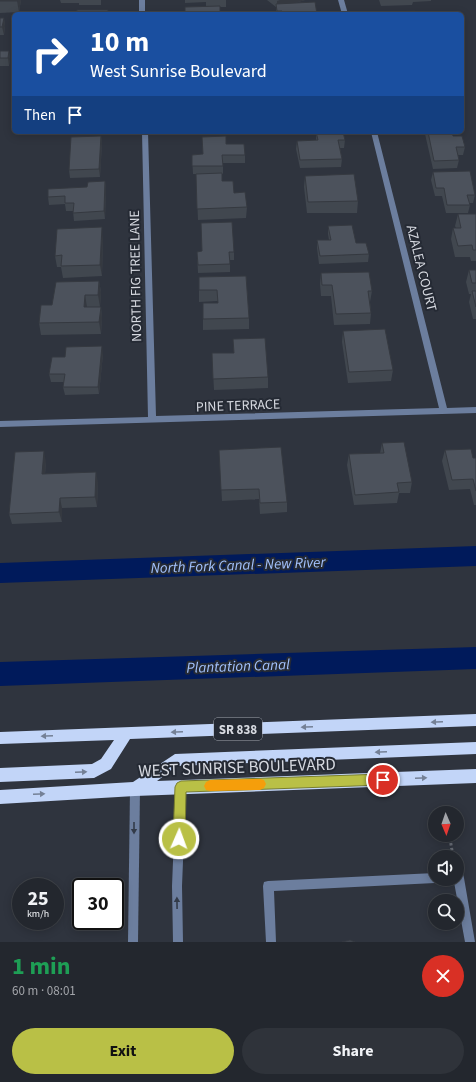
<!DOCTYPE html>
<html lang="en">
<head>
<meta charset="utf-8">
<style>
  :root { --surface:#23272e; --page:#2f333a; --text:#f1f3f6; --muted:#a3a5aa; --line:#40444a; --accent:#b9c046 }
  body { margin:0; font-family:"Source Sans 3",sans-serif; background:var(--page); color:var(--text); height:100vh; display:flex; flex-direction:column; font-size:15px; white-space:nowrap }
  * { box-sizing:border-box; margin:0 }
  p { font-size:13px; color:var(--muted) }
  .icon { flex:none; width:22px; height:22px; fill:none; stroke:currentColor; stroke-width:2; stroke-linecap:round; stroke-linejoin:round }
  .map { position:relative; height:942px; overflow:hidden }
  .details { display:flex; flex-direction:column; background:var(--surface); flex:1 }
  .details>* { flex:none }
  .guide { position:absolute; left:12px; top:12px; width:452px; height:122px; border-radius:6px; box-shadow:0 2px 10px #0003,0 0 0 1px var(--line); background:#1a4fa0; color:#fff; overflow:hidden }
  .needle { width:26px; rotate:178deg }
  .tools { position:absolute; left:428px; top:806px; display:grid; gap:8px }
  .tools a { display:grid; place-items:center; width:36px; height:36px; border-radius:50%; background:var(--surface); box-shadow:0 2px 10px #0003,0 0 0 1px var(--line); font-size:20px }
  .speed { position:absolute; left:12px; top:878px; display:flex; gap:8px; font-size:20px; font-weight:700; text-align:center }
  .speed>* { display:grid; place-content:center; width:52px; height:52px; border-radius:50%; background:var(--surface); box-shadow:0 2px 10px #0003,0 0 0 1px var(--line); line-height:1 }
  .speed small { font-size:10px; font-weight:400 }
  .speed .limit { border:2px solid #111; border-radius:6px; background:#fff; color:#111 }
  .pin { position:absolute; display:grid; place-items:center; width:34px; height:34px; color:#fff; margin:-17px; border:2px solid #fff; border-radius:50%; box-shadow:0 1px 4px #0007 }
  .me { position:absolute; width:44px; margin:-22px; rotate:2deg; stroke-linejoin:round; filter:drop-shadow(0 0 3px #0008) }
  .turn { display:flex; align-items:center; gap:14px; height:84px; padding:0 12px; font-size:18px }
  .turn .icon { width:52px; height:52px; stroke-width:2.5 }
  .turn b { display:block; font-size:28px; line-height:34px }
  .then { display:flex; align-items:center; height:38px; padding:0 12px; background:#0003; gap:8px; font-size:15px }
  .round { display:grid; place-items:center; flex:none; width:42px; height:42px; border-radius:21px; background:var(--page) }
  .head { display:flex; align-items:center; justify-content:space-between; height:68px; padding:0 12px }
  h1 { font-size:24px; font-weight:700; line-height:30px; color:#1e9e55 }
  .cta { display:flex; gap:8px; margin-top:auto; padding:8px 12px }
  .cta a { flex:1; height:46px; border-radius:24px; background:var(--accent); color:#111; font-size:16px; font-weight:700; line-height:46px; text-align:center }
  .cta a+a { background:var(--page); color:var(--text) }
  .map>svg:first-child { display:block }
</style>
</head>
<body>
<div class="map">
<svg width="476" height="942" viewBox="0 0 476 942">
  <rect width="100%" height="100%" fill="#2f343e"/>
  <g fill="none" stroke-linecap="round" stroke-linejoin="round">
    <g fill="#001a5b" fill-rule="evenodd">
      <path d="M 476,546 L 476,566 L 0,583 L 0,563 Z"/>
      <path d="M 476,647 L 476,669 L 0,686 L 0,662 Z"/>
    </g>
    <path stroke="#676c75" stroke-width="3" stroke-dasharray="2.5 2.5" stroke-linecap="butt" d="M 450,838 L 453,857"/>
    <g fill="#6c7e9e" fill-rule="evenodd">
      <path d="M 435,873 L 435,879 L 440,879 L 439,882 L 435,883 L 274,891 L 276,942 L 266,942 L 263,886 L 264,882 L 268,881 Z"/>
      <path d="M 457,873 L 463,874 L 464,878 L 475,942 L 465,942 L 454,882 L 452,879 L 457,879 Z"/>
    </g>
    <g fill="#6c7e9e" fill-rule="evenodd">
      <rect x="139" y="0" width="6" height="14"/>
      <path d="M 338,0 L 344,0 L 348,14 L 342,14 Z"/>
      <path d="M 142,132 L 148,132 L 156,416 L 439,408 L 371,132 L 377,132 L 447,408 L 476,407 L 476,413 L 0,427 L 0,421 L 148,417 Z"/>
      <path d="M 181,782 L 184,784 L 186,787 L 182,886 L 183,942 L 173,942 L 172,886 L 176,787 L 178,784 Z"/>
      <path d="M 135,784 L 138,786 L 140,789 L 138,942 L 128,942 L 130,789 L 132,786 Z"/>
    </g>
    <g fill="#c2d5f8" fill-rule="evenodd">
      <path d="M 476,714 L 476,726 L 130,739 L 111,769 L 94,778 L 0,782 L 0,768 L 92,764 L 101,759 L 114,740 L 0,744 L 0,732 Z"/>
      <path d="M 476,742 L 476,754 L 177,766 L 157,781 L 476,769 L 476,783 L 135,796 L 0,804 L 0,790 L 133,782 L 175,754 Z"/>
    </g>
  </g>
  <g fill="#41474f">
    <path d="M 0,0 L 21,0 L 19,12 L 0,13 Z"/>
    <path d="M 60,0 L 101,0 L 101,5 L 79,5 L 79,3 L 61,3 Z"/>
    <path d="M 185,0 L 226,0 L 226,7 L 206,7 L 206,2 L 185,3 Z"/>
    <path d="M 267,0 L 305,0 L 295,3 L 317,14 L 276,14 L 276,7 Z"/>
    <path d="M 379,0 L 431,0 L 431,1 L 413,2 L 412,5 L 381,6 Z"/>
    <path d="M 0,18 L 4,18 L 5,26 L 4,35 L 0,35 Z"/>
    <path d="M 0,51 L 9,51 L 10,59 L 9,66 L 0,66 Z"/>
    <path d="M 55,132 L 96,132 L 55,134 Z"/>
    <path d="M 316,132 L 343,132 L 345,140 L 344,148 L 340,148 L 342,159 L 341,167 L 300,168 L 296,149 L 297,141 L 316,140 Z"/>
    <path d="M 425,132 L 452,132 L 453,136 L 465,147 L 463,155 L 458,155 L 459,160 L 457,168 L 433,169 L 425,134 Z"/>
    <path d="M 101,136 L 102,144 L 100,177 L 70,178 L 69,170 Z"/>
    <path d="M 226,144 L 245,155 L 245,163 L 223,163 L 223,174 L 222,174 L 222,181 L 234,193 L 247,207 L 246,218 L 198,220 L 196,174 L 193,174 L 192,155 L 203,154 Z"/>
    <path d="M 433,172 L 475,195 L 473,203 L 469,203 L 470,205 L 468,213 L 446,213 L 442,196 L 435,196 L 431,180 Z"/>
    <path d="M 305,176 L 358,201 L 357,213 L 307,213 L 304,187 Z"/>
    <path d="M 105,181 L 106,189 L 105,219 L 74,221 L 73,211 L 66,211 L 65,204 L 49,205 L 48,197 L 87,187 Z"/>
    <path d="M 458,214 L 476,214 L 476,261 L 471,261 L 470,257 L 455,257 L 451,239 L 453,228 L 456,228 L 455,226 Z"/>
    <path d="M 328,226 L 356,243 L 369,254 L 368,262 L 319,264 L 317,248 L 317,240 L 329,240 L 328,234 Z"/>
    <path d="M 103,239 L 102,276 L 63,278 L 61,267 L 57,267 L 55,256 Z"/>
    <path d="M 202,251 L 234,252 L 234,260 L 230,260 L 230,272 L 198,273 L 197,252 Z"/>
    <path d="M 469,270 L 476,270 L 476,319 L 473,319 L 469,302 L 471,294 L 469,294 L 466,282 Z"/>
    <path d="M 321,273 L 372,291 L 370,302 L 371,313 L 370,324 L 334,325 L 331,296 L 321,296 L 320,284 Z"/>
    <path d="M 246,276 L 249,318 L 249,329 L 203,330 L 203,319 L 218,303 L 218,301 L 199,302 L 199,277 Z"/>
    <path d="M 99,281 L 101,292 L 100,307 L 101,307 L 102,318 L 101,334 L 41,335 L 39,323 L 52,305 Z"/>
    <path d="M 343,331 L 393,370 L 391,381 L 348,383 L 342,342 Z"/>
    <path d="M 233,339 L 268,377 L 268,388 L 214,390 L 212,353 L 234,353 Z"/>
    <path d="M 103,354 L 99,394 L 65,395 L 63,387 L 64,382 L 51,382 L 49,374 L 65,357 Z"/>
    <path d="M 382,443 L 412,482 L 410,493 L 399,493 L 397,503 L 354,505 L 347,465 L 349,454 L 380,453 Z"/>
    <path d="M 219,450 L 287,502 L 287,512 L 260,514 L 259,499 L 222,501 Z"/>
    <path d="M 445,450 L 473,458 L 476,458 L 476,505 L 474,505 L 470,489 L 449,490 L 442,461 Z"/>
    <path d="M 46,462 L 45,474 L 98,482 L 97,507 L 62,508 L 62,522 L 12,524 L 9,514 Z"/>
  </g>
  <g fill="#353940">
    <path d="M 17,0 L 21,0 L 19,12 L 17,1 Z"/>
    <path d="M 280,0 L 305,0 L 277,8 L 277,1 Z"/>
    <path d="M 4,18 L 5,26 L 4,35 L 2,27 Z"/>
    <path d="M 9,51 L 10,59 L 9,66 L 8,58 Z"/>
    <path d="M 101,136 L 102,144 L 100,177 L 99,169 Z"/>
    <path d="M 105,181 L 106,189 L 105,219 L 104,211 Z"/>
    <path d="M 102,227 L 103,239 L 102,276 L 100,265 Z"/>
    <path d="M 99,281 L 101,292 L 100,307 L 98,295 Z"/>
    <path d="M 85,295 L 87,307 L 84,307 Z"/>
    <path d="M 101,307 L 102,318 L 101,334 L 99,322 Z"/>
    <path d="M 102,346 L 103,354 L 99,394 L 98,387 Z"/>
    <path d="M 44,451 L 46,462 L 44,485 L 42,474 Z"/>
    <path d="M 96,472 L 98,482 L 97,507 L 95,497 Z"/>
    <path d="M 60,498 L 62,508 L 62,522 L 59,512 Z"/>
  </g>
  <g fill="#4c525c" stroke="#353940">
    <rect x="0" y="0" width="17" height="1"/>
    <path d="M 315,2 L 317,14 L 283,14 L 282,11 L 277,11 L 276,4 Z"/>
    <path d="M 220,6 L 220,14 L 185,14 L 185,7 Z"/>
    <path d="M 77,10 L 108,10 L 108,14 L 76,14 Z"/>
    <path d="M 415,11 L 416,14 L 387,14 L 387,12 Z"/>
    <path d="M 0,18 L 4,18 L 2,27 L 0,27 Z"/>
    <path d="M 0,51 L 9,51 L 8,58 L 0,58 Z"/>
    <path d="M 316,132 L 343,132 L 345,140 L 338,140 L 342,159 L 300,160 L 297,141 L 318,140 Z"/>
    <path d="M 428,132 L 452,132 L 453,136 L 462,136 L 465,147 L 456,147 L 459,160 L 434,161 Z"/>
    <path d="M 101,136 L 99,169 L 69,170 L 71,137 Z"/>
    <path d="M 226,136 L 226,144 L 244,144 L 245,155 L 222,155 L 223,166 L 192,166 L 192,155 L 203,154 L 202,137 Z"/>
    <path d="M 470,171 L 475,195 L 467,195 L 470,205 L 447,205 L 444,188 L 436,188 L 433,172 Z"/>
    <path d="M 222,173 L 222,181 L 233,181 L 234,193 L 245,192 L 247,207 L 197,209 L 196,174 Z"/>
    <path d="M 354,174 L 358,201 L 308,202 L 305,176 Z"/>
    <path d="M 105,181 L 104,211 L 73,213 L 74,203 L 65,203 L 65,196 L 48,197 L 48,189 L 87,187 L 88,182 Z"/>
    <path d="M 458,214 L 476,214 L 476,250 L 473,250 L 472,245 L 458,246 L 453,228 L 461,228 Z"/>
    <path d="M 232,222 L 234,252 L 229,252 L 230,264 L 198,265 L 197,252 L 202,251 L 201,223 Z"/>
    <path d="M 352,225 L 356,243 L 366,243 L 369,254 L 320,256 L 317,240 L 331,240 L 328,226 Z"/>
    <path d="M 102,227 L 100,265 L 61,266 L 62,255 L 55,256 L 57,229 Z"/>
    <path d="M 469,270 L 476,270 L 476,283 L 472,283 Z"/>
    <path d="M 369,272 L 372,291 L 368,291 L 371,313 L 336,314 L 332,285 L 322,285 L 321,273 Z"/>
    <path d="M 246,276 L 249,318 L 203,319 L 203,303 L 218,303 L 217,290 L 199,290 L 199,277 Z"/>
    <path d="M 99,281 L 98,295 L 85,295 L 84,307 L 101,307 L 99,322 L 39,323 L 41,305 L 52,305 L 56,282 Z"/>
    <path d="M 472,291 L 476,291 L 476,307 Z"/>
    <path d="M 385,329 L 393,370 L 349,372 L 343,331 Z"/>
    <path d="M 265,338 L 268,377 L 213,379 L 212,353 L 234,353 L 233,339 Z"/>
    <path d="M 102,346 L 98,387 L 63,387 L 65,374 L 49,374 L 52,357 L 65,357 L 66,347 Z"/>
    <path d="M 404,442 L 412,482 L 397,483 L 399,492 L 355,495 L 349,454 L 384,453 L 382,443 Z"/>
    <path d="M 281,447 L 287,502 L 260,503 L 259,489 L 221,490 L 219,450 Z"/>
    <path d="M 471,449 L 473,458 L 476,458 L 476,491 L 473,479 L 452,480 L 445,450 Z"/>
    <path d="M 44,451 L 42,474 L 96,472 L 95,497 L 60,498 L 59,512 L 9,514 L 15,452 Z"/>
    <path d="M 350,940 L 355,942 L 342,942 Z"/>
  </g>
  <defs><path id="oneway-solid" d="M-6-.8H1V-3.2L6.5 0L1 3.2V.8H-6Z"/></defs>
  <g fill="#748096">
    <use href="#oneway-solid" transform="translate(437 722) rotate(178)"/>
    <use href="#oneway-solid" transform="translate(307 727) rotate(178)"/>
    <use href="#oneway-solid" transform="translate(177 732) rotate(178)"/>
    <use href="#oneway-solid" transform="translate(47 736) rotate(178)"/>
    <use href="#oneway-solid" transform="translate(381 752) rotate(178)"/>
    <use href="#oneway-solid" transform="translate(81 772) rotate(-3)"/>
    <use href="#oneway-solid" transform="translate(421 778) rotate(-2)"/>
    <use href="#oneway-solid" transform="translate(39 794) rotate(-3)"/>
  </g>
  <g fill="#333b49">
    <use href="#oneway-solid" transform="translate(134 828) rotate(90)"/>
    <use href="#oneway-solid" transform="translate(177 903) rotate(-91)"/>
  </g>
  <path fill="#b9c046" stroke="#787d2e" d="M 383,774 L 387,776 L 388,780 L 387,783 L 383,785 L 186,792 L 185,839 L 183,843 L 179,844 L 175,843 L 173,839 L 175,787 L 177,783 L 181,781 Z"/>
  <path fill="#f59e0b" d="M 260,779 L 264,780 L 266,784 L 264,788 L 260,790 L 210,791 L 206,790 L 204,786 L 206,782 L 210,780 Z"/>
  <g text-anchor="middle" stroke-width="4" stroke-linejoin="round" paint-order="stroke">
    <rect fill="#252a34" stroke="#a1a4ac" stroke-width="1" x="214" y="718" width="48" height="22" rx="3"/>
    <g font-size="13" font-weight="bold" fill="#d6d9e0">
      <text x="238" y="734">SR 838</text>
    </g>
    <g font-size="14" fill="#d6d9e0" stroke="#252a34">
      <text transform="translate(422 268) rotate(76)" y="5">AZALEA COURT</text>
      <text transform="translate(135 276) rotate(-91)" y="5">NORTH FIG TREE LANE</text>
      <text transform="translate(238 405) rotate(-2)" y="5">PINE TERRACE</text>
    </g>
    <g font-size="15" font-style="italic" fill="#a3c2fd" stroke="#252a34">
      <text transform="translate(238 565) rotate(-2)" y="5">North Fork Canal - New River</text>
      <text transform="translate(238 666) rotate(-2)" y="5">Plantation Canal</text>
    </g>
    <g font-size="17" fill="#d6d9e0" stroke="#252a34">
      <text transform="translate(237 767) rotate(-2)" y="6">WEST SUNRISE BOULEVARD</text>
    </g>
  </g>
</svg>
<div class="tools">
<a><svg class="needle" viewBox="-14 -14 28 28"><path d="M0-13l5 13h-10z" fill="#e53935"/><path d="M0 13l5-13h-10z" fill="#a3a5aa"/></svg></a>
<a><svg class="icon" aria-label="sound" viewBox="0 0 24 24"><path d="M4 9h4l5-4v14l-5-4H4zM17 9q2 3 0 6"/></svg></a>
<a><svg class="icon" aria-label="search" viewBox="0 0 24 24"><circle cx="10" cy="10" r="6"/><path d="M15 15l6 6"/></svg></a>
</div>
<div class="speed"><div>25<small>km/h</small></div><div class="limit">30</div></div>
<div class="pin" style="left:383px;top:780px;background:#d93025"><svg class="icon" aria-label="arrive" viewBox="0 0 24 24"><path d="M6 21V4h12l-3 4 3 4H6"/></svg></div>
<svg class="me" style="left:179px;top:839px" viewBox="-20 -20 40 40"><circle r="17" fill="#b9c046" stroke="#fff" stroke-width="3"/><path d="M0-11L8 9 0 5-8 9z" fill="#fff"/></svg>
<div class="guide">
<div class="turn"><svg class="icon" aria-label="right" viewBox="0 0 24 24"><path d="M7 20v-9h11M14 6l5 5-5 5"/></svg><div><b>10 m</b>West Sunrise Boulevard</div></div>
<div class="then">Then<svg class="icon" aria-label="arrive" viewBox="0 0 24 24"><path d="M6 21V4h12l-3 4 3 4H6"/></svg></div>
</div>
</div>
<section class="details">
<div class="head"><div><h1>1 min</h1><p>60 m · 08:01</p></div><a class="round" style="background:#d93025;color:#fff"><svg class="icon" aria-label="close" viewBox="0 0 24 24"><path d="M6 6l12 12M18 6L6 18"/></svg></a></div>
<div class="cta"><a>Exit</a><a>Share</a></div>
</section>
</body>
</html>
